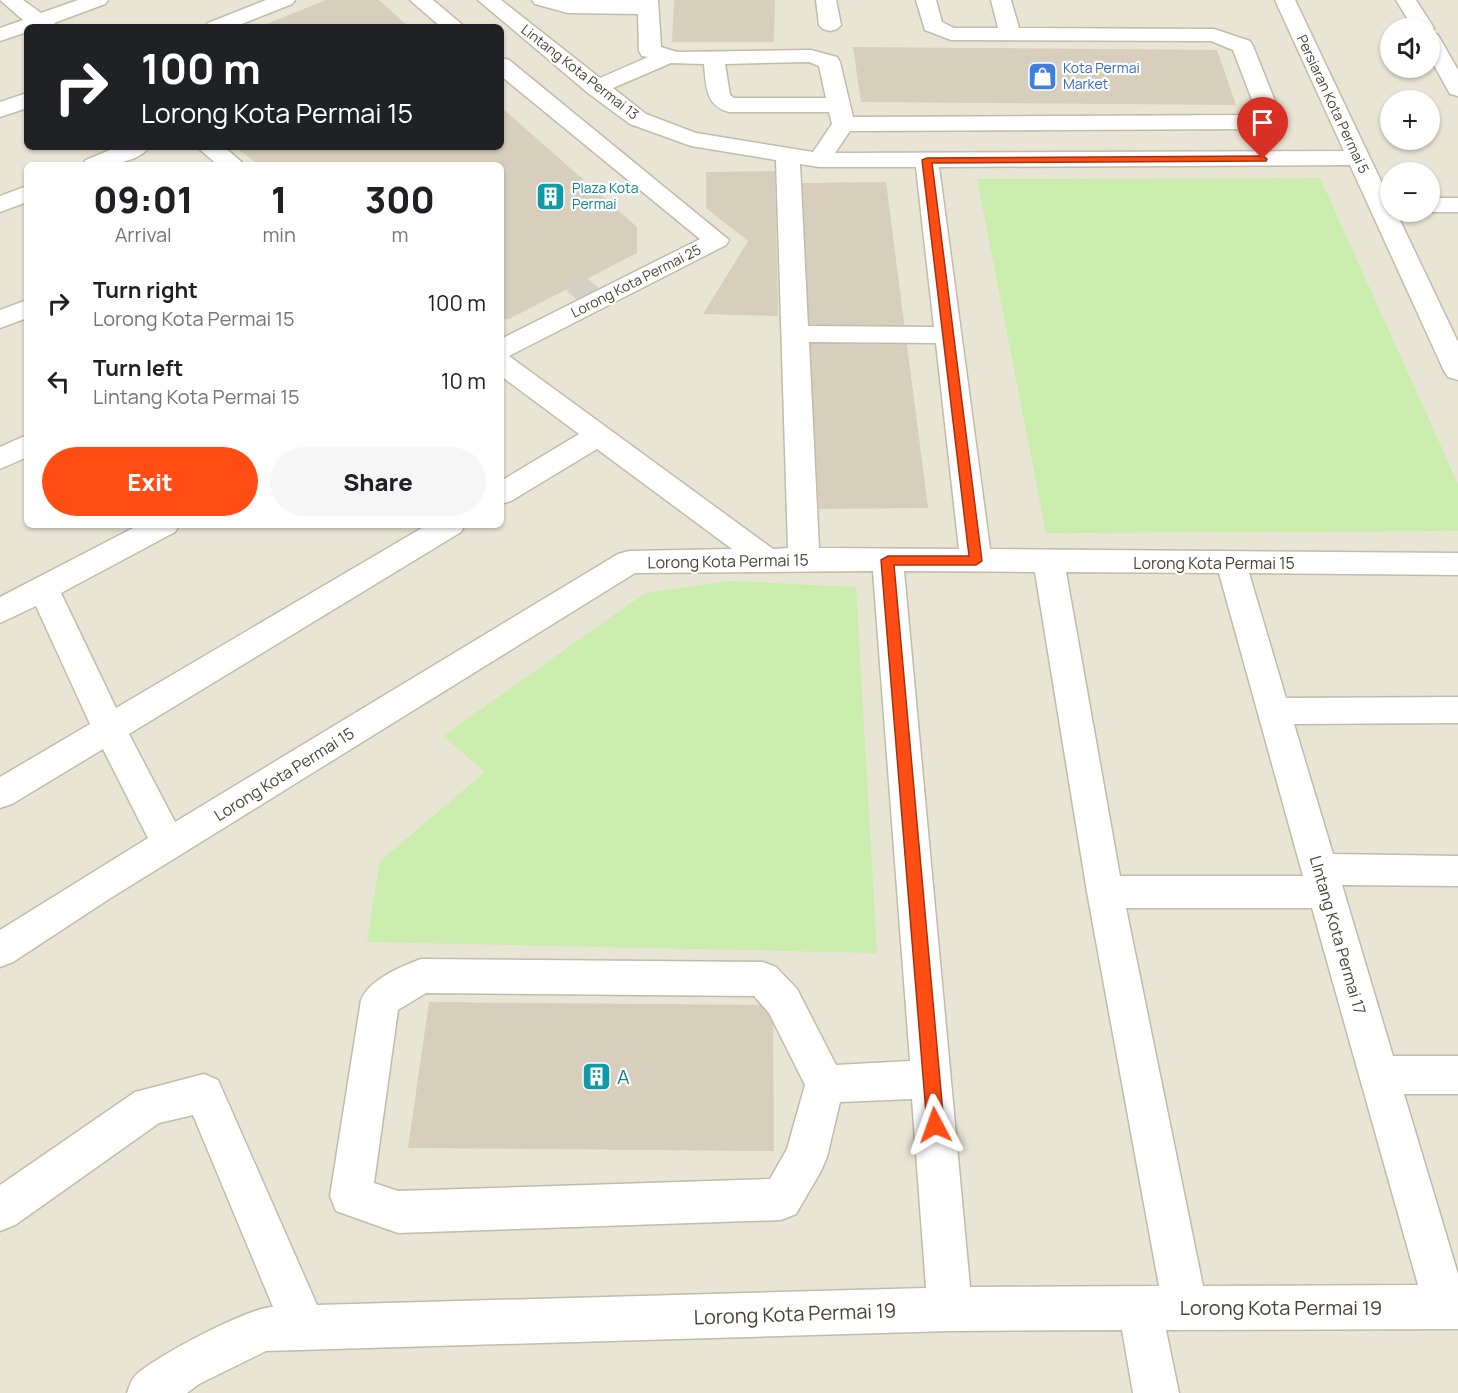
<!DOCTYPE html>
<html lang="en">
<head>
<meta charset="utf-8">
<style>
  :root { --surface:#fff; --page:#f6f6f6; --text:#202124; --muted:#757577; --accent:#ff4d14 }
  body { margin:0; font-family:Manrope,sans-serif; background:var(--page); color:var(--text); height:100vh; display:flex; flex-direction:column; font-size:22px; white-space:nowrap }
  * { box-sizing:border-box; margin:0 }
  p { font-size:20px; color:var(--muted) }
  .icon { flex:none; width:33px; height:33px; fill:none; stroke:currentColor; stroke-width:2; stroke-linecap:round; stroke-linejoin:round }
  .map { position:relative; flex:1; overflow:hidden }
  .details { position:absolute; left:24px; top:162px; width:480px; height:366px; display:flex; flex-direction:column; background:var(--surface); border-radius:9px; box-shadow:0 2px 4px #0004 }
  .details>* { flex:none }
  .guide { position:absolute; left:24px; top:24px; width:480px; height:126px; border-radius:9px; box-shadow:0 2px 4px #0004; background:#202124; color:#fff; overflow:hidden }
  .buttons { position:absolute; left:1380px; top:18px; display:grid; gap:12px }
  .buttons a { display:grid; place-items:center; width:60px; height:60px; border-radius:50%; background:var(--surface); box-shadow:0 2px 4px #0004; font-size:30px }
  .pin { position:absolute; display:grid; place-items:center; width:51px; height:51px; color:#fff; margin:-62px -26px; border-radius:50% 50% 50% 0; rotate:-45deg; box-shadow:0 0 6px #0007 }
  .pin .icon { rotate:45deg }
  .me { position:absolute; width:66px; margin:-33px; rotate:356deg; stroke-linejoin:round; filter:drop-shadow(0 0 4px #0008) }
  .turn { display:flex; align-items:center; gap:21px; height:126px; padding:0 18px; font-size:27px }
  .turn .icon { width:78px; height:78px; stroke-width:2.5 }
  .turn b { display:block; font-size:42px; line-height:51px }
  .eta { display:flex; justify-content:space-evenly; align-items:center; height:102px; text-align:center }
  .eta b { font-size:36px; font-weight:800; line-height:42px }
  .primary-button { display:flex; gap:12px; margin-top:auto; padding:12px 18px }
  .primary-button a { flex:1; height:69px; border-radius:36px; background:var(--accent); color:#fff; font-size:24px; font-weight:800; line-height:69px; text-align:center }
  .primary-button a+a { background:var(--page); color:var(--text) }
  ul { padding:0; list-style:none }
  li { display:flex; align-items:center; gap:18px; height:78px; padding:0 18px }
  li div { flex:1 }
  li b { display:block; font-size:22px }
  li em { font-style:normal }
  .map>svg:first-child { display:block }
</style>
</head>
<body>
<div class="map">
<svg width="1458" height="1393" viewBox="0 0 1458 1393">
  <rect width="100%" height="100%" fill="#f5f2e7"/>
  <path fill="#e9e5d5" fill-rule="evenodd" d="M 0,0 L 1458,0 L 1458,1393 L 0,1393 ZM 27,27 L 501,27 L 501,147 L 27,147 ZM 1390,28 L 1430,28 L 1430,68 L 1390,68 ZM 1390,100 L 1430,100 L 1430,140 L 1390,140 ZM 27,165 L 501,165 L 501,525 L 27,525 ZM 1390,172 L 1430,172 L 1430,212 L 1390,212 Z"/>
  <g fill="#caecad">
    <path d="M 1320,178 L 1458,484 L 1458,531 L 1046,533 L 977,179 Z"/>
    <path d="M 731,581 L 856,587 L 877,953 L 367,942 L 380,861 L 485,772 L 443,736 L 645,593 Z"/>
  </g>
  <g fill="#d7cfbc">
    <path d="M 326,0 L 379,0 L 409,27 L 259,27 Z"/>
    <path d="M 674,0 L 775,0 L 774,42 L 672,42 Z"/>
    <path d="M 853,47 L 1217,50 L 1236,105 L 861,102 Z"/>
    <path d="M 501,107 L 637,227 L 637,253 L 509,319 L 501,319 L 501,165 L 259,165 L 235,147 L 501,147 Z"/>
    <path d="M 775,171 L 778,316 L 703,314 L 748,241 L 706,208 L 706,172 Z"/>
    <path d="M 886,182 L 928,508 L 819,509 L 799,183 Z"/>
    <path d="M 429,1002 L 773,1005 L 774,1151 L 408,1148 Z"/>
  </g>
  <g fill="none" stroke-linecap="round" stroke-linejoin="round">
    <path stroke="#d3cfc4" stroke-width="23" stroke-dasharray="23 12" stroke-linecap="butt" d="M 574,282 L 596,301"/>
    <defs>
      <g id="minor">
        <path d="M 0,0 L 23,0 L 41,13 L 78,0 L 108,0 L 105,4 L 54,23 L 58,27 L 27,27 L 27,32 L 0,41 L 0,28 L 23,20 Z"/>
        <path d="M 266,0 L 295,0 L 292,4 L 234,27 L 204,27 L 208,23 Z"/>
        <path d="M 410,0 L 433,0 L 465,27 L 441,27 Z"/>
        <path d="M 478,0 L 501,0 L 600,78 L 648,57 L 642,56 L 639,51 L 638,14 L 568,13 L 535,4 L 532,0 L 658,0 L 661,47 L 677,52 L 811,50 L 837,57 L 840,62 L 853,117 L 1245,115 L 1254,105 L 1233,50 L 1211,41 L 951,40 L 925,30 L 916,0 L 936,0 L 942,22 L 954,28 L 998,28 L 991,0 L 1011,0 L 1019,28 L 1214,29 L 1250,41 L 1253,46 L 1277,106 L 1259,127 L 1251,129 L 850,131 L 835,153 L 1344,151 L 1275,0 L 1295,0 L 1390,200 L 1390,212 L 1396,212 L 1458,342 L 1458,380 L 1448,377 L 1444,371 L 1350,165 L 939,167 L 990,549 L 1458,553 L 1458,575 L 1249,573 L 1286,698 L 1458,697 L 1458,723 L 1294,724 L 1333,854 L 1458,856 L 1458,886 L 1342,885 L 1393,1056 L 1458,1056 L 1458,1094 L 1404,1094 L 1458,1274 L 1458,1329 L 1166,1330 L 1179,1393 L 1133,1393 L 1122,1330 L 950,1331 L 266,1351 L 199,1384 L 187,1393 L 127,1393 C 129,1388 131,1380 135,1376 C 152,1358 249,1307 273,1307 L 193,1115 L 159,1123 L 15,1225 L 0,1231 L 0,1185 L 135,1092 L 204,1074 L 218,1080 L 317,1305 L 926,1288 L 912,1099 L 840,1102 L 827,1157 L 821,1171 L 796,1214 L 781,1220 L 398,1233 L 336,1211 L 330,1196 L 361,1000 C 370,979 400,967 421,959 L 763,962 L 776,967 L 797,989 L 836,1065 L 910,1061 L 873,571 L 635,573 L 109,899 L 13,962 L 0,967 L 0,930 L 148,838 L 103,749 L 12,804 L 0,808 L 0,777 L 90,724 L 36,606 L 0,623 L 0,597 L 139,525 L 179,525 L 175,532 L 61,593 L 116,708 L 427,525 L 465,525 L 461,532 L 129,734 L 175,822 L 618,554 L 629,551 L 732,549 L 597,449 L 511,501 L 501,504 L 501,481 L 579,434 L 501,376 L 501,339 L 700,239 L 501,76 L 501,58 L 509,60 L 729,240 L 726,245 L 509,356 L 773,549 L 788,548 L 776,160 L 691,146 L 630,124 L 588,93 ZM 809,62 L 819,66 L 826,98 L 734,98 L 730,95 L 725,64 ZM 671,63 L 704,64 C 706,85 705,106 729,112 L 829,112 L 832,124 L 813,152 L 696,133 L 646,114 L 613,88 ZM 800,164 L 819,167 L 916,167 L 934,327 L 808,326 ZM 809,342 L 936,343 L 959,549 L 819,548 ZM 904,571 L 1035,572 L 1087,892 L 1159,1286 L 970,1287 ZM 1066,572 L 1219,573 L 1303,876 L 1120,876 ZM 1126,908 L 1312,908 L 1418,1285 L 1203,1286 ZM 426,993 L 754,996 L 769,1013 L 805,1085 L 787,1149 L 770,1179 L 398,1191 L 374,1183 L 398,1010 Z"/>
        <path d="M 816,0 L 836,0 L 841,25 L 837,29 L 830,31 L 823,29 L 819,25 Z"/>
        <path d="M 1396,0 L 1416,0 L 1434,28 L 1430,32 L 1430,28 L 1413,28 Z"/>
        <path d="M 1430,34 L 1438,35 L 1458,70 L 1458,96 L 1450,94 L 1430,58 Z"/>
        <path d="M 27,93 L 27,108 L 0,117 L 0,102 Z"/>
        <path d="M 117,147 L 149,147 C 136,165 102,165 82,165 L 86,160 Z"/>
        <path d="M 197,147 L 224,147 L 245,165 L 218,165 Z"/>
        <path d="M 27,186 L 27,202 L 0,212 L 0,196 Z"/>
        <path d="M 1430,198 L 1458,198 L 1458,212 L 1427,212 L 1430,212 Z"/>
        <path d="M 27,300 L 27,318 L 0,328 L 0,310 Z"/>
        <path d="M 27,435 L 27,457 L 0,469 L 0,447 Z"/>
      </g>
    </defs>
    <use href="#minor" stroke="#c1bba9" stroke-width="3"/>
    <use href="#minor" fill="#fff" fill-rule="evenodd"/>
  </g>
  <path fill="#ff4d14" stroke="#a6320d" stroke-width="1.5" d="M 1263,156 L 1267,159 L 1266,161 L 932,163 L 982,561 L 976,565 L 894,565 L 944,1125 L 941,1131 L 935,1133 L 929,1131 L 927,1125 L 881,560 L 888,556 L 969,556 L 922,160 L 927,158 Z"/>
  <defs>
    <symbol id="shop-square" viewBox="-11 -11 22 22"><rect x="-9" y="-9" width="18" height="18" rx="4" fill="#3f7fe0" stroke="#fff"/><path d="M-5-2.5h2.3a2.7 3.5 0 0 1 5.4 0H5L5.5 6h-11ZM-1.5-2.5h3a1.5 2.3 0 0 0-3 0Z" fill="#fff"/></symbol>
    <symbol id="building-square" viewBox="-11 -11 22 22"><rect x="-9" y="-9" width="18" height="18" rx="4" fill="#0f9aa8" stroke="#fff"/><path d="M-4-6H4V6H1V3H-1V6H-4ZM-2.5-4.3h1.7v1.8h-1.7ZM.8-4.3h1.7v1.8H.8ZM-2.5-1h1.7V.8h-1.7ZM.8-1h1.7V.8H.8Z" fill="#fff"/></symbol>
  </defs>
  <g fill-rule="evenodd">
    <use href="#shop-square" x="1026" y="60" width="33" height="33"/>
    <use href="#building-square" x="534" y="180" width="33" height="33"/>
    <use href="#building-square" x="580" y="1060" width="33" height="33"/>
  </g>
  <g text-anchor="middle" stroke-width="4.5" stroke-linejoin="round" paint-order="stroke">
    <g font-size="14" fill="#366cbe" stroke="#fff" text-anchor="start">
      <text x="1063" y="73">Kota Permai<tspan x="1063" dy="16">Market</tspan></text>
    </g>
    <g font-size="14" fill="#494336" stroke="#fff">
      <text transform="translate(580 72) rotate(38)" y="5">Lintang Kota Permai 13</text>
      <text transform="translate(1333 104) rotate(65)" y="5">Persiaran Kota Permai 5</text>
      <text transform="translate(636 281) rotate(-27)" y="5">Lorong Kota Permai 25</text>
    </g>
    <g font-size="14" fill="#0d838f" stroke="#fff" text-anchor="start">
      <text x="572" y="193">Plaza Kota<tspan x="572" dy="16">Permai</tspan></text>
    </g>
    <g font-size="16" fill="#494336" stroke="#fff">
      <text transform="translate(728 561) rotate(-1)" y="6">Lorong Kota Permai 15</text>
      <text x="1214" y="569">Lorong Kota Permai 15</text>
      <text transform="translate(284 774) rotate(-32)" y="6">Lorong Kota Permai 15</text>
      <text transform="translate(1338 935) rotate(74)" y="6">LIntang Kota Permai 17</text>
    </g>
    <g font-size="20" fill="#0d838f" stroke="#fff" text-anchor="start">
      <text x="617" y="1084">A</text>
    </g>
    <g font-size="20" fill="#494336" stroke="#fff">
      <text x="1281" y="1315">Lorong Kota Permai 19</text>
      <text transform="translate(795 1314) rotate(-2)" y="7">Lorong Kota Permai 19</text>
    </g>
  </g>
</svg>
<div class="buttons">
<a><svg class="icon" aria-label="sound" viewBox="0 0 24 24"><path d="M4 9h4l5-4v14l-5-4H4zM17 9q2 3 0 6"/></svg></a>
<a>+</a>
<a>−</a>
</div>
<div class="pin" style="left:1263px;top:159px;background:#d93025"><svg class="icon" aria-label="arrive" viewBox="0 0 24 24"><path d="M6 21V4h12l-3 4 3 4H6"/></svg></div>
<svg class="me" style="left:935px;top:1125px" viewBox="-20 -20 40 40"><path d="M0-17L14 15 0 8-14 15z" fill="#ff4d14" stroke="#fff" stroke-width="4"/></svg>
<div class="guide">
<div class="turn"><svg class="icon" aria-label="right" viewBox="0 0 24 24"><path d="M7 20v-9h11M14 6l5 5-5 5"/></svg><div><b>100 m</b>Lorong Kota Permai 15</div></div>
</div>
<section class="details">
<div class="eta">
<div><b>09:01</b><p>Arrival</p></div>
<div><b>1</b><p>min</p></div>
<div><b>300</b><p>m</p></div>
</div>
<ul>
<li><svg class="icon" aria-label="right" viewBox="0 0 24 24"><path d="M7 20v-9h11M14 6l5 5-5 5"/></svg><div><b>Turn right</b><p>Lorong Kota Permai 15</p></div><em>100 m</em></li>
<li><svg class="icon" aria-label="left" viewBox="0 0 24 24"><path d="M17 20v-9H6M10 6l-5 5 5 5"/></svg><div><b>Turn left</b><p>Lintang Kota Permai 15</p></div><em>10 m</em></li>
</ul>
<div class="primary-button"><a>Exit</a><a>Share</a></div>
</section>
</div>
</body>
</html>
